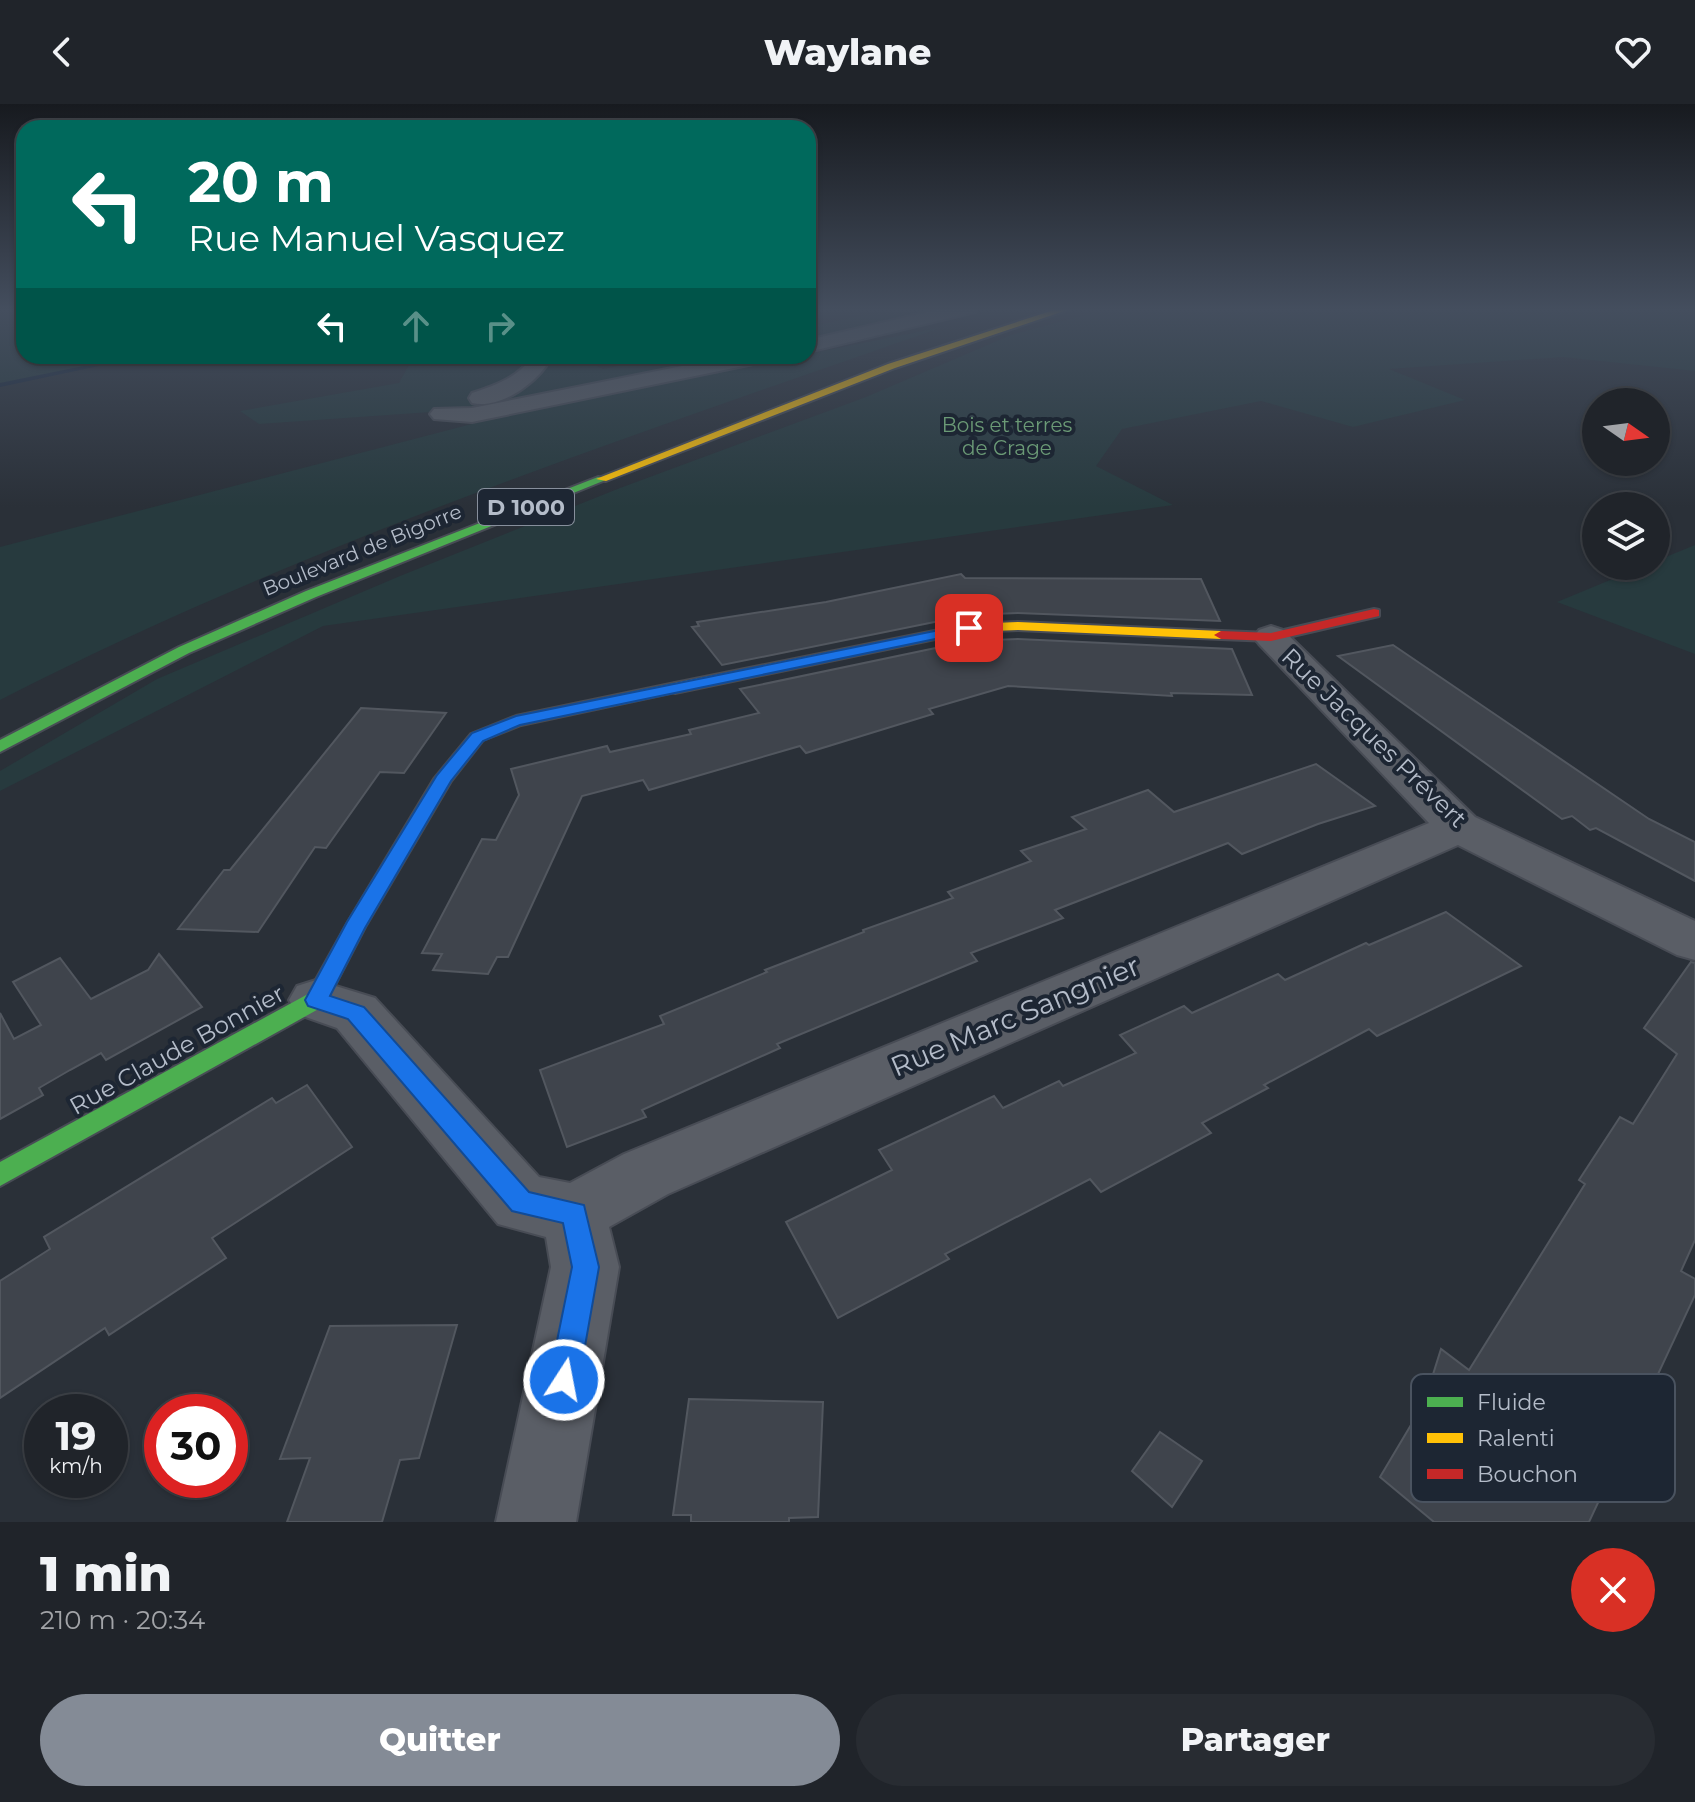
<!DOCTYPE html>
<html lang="fr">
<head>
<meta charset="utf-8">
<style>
  :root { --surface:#20242a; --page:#282c32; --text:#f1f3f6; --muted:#a2a4a8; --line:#3d4147; --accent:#848b96 }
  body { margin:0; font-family:Montserrat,sans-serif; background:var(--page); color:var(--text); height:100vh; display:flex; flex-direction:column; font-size:30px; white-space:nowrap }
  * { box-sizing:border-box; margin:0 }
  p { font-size:26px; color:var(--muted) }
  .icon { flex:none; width:44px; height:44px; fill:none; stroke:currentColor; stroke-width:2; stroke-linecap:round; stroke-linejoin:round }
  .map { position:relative; height:1418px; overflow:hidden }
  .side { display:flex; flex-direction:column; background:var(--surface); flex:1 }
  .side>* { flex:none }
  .guide { position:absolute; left:16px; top:16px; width:800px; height:244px; border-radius:24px; box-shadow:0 2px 6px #0004,0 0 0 2px var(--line); background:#00695c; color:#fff; overflow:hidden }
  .needle { width:52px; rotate:104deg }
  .tools { position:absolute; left:1582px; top:284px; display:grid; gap:16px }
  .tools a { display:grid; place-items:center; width:88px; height:88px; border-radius:50%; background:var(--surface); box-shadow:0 2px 6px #0004,0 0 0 2px var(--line); font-size:40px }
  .speed { position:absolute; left:24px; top:1290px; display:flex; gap:16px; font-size:40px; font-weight:700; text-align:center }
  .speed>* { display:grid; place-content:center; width:104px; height:104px; border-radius:50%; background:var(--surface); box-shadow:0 2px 6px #0004,0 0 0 2px var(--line); line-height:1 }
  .speed small { font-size:20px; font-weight:400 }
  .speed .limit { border:12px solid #d22; background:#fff; color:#111 }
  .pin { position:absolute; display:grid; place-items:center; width:68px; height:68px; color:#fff; margin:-34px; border-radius:16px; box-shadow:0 4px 12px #0006 }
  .me { position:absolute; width:88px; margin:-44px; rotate:11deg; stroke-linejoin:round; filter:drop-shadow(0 0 6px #0008) }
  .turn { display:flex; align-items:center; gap:28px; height:168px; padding:0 40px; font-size:36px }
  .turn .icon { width:104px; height:104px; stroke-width:2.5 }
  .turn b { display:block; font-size:56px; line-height:68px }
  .lanes { display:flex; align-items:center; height:76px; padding:0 40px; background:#0003; justify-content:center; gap:40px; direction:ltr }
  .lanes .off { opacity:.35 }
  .round { display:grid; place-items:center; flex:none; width:84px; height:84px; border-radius:42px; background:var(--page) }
  .headline { display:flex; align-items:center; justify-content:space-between; height:136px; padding:0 40px }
  h1 { font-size:48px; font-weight:800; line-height:60px }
  .action { display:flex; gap:16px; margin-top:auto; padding:16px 40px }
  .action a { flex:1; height:92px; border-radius:48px; background:var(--accent); color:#fff; font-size:32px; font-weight:800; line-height:92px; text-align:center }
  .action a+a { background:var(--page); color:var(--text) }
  header { display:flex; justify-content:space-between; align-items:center; height:104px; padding:0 40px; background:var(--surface); font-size:36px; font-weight:800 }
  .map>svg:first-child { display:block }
</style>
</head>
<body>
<header><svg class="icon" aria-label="back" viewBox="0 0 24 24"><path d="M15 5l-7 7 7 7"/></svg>Waylane<svg class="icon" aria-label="heart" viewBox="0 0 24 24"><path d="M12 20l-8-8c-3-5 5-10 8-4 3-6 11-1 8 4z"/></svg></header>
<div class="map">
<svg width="1695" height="1418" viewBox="0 0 1695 1418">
  <rect width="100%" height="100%" fill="#2a3038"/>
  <g fill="#273a3e">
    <path d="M 0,204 L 24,204 L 24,252 L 135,252 L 0,281 Z"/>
    <path d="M 896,204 L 919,209 L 808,236 L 808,223 Z"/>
    <path d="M 1110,204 L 1695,204 L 1695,267 L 1563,253 L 1389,265 L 1465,296 L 1353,323 L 1261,297 L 1122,325 L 1096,362 L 1173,401 L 323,522 L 0,687 L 0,667 L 157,575 L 400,472 L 620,384 L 866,293 L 1011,231 Z"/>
    <path d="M 943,223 C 625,334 301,441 0,596 L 0,443 L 514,309 Z"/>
    <path d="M 414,252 L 577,252 L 603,265 L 666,252 L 741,252 L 474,305 L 259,320 L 240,307 L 399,279 Z"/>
    <path d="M 1695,441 L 1695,550 L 1557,498 L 1644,462 L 1656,462 L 1656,457 Z"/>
  </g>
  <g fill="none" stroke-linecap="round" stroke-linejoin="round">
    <path fill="#19273c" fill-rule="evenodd" d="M 133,252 L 146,252 L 0,283 L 0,279 Z"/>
  </g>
  <g fill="#3f444c" stroke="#52575f" stroke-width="2">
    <path d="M 961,470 L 965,474 L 1201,475 L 1220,517 L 1018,509 L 969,511 L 722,561 L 692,523 L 699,522 L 697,518 L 826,498 Z"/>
    <path d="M 1018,535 L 1232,545 L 1252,591 L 1171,589 L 1172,592 L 1008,582 L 929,605 L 933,610 L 806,649 L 800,642 L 649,686 L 643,676 L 582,692 L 508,853 L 497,853 L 488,870 L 433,866 L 442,850 L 422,849 L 482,735 L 496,736 L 519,691 L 511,665 L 607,642 L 610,648 L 691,630 L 689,626 L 759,609 L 740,585 L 969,537 Z"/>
    <path d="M 1393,541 L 1649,715 L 1695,738 L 1695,777 L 1596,724 L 1590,726 L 1572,712 L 1562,715 L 1338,552 Z"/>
    <path d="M 361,604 L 446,609 L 404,669 L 380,668 L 326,744 L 315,743 L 258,828 L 178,825 L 224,766 L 230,766 Z"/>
    <path d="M 1316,660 L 1375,702 L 1318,720 L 1242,750 L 1228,739 L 1055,806 L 1063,814 L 971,849 L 977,857 L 777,940 L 780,944 L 642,1006 L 646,1013 L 567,1043 L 540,966 L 664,920 L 660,912 L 767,868 L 765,866 L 864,828 L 863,826 L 953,794 L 948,788 L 1031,757 L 1021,747 L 1086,725 L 1072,713 L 1148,686 L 1174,708 Z"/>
    <path d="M 1446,808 L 1521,862 L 1377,932 L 1369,925 L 1264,981 L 1268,984 L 1202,1019 L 1211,1029 L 1101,1088 L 1090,1075 L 945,1150 L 949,1155 L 838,1214 L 786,1118 L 892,1066 L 879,1046 L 994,992 L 1003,1004 L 1059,977 L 1063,982 L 1136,949 L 1120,931 L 1184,902 L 1192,909 L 1278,870 L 1285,876 L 1366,839 L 1369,841 Z"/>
    <path d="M 159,850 L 202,903 L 106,956 L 101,949 L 70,966 L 39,984 L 43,991 L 0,1015 L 0,909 L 14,935 L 41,921 L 13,878 L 60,854 L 91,895 L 148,866 Z"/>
    <path d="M 1691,858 L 1695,859 L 1695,1136 L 1681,1167 L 1695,1175 L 1695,1191 L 1589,1418 L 1434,1418 L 1380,1373 L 1424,1299 L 1441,1245 L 1469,1266 L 1585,1080 L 1579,1076 L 1620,1013 L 1633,1020 L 1677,950 L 1644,924 Z"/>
    <path d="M 307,981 L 352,1043 L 212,1134 L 226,1154 L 109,1231 L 105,1224 L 0,1294 L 0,1177 L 50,1145 L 44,1133 L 272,994 L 276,999 Z"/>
    <path d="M 457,1221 L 419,1354 L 400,1356 L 382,1418 L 287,1418 L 310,1354 L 280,1355 L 330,1222 Z"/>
    <path d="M 689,1295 L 823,1298 L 818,1413 L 789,1414 L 789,1418 L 691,1418 L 691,1411 L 673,1411 Z"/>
    <path d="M 1160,1328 L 1202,1357 L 1172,1403 L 1132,1367 Z"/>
  </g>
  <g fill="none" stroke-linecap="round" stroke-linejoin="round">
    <defs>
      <g id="street">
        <path d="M 945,204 L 978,204 L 975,208 L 808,248 L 808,236 Z"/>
        <path d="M 532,252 L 552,252 C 540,277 501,306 472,299 L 469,294 L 472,289 C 494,282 520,273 532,252 Z"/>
        <path d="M 732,252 L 773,252 L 763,258 L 472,318 L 434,315 L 430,310 L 434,305 L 472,304 Z"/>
        <path d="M 1271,522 L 1283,526 L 1475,713 L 1695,817 L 1695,856 L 1677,851 L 1458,741 L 668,1090 L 609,1123 L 619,1163 L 576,1418 L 496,1418 L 551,1163 L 546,1133 L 498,1120 L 337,924 L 297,910 L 289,896 L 297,882 L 316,876 L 375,894 L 539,1073 L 570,1079 L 624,1050 L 1429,719 L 1259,540 L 1253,533 L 1259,526 Z"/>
      </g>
      <g id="fast">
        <path d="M 598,373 L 608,375 L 316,493 L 189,549 L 0,648 L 0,636 L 179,543 L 306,487 Z"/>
        <path d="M 675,579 L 680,581 L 683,584 L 680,587 L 521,621 L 483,636 L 451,677 L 365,823 L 324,902 L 0,1082 L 0,1058 L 308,890 L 348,818 L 434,675 L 471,630 L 516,612 Z"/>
      </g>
      <g id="slow">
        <path d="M 1060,204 L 1073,204 L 895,264 L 606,377 L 596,375 L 888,260 Z"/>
        <path d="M 1018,518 L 1221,527 L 1228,531 L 1221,535 L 1018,526 L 969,528 L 675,589 L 667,584 L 675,579 L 969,520 Z"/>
      </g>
      <path id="jam" d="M 1374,505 L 1379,506 L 1379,512 L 1271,537 L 1221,535 L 1214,531 L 1221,527 L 1271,529 Z"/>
    </defs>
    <use href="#street" stroke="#484c55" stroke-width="4"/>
    <use href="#fast" stroke="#484c55" stroke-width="4"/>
    <use href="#slow" stroke="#484c55" stroke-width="4"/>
    <use href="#jam" stroke="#484c55" stroke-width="4"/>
    <use href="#street" fill="#5a5e66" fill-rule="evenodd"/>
    <use href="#fast" fill="#4caf50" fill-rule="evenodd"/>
    <use href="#slow" fill="#ffc107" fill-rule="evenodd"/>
    <use href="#jam" fill="#c62828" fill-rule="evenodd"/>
  </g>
  <linearGradient id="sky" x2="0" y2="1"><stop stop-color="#171a1f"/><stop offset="0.51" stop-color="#444e5e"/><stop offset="1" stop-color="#444e5e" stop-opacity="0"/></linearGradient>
  <rect width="1695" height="403" fill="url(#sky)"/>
  <path fill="#1a73e8" stroke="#114b97" stroke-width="2" d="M 969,520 L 974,521 L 974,527 L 520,621 L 483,637 L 451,677 L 365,824 L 330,892 L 364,903 L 529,1088 L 584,1101 L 599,1163 L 579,1276 L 574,1287 L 564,1291 L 553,1287 L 549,1276 L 572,1163 L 563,1119 L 512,1107 L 348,915 L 308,902 L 305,896 L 347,818 L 437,671 L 472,629 L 516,612 Z"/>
  <g text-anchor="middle" stroke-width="8" stroke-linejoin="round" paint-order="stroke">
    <g font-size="20" fill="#6b9a76" stroke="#1d2633">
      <text x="1007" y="328">Bois et terres<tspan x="1007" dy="23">de Crage</tspan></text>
    </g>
    <g font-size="20" fill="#b4bcc9" stroke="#1d2633">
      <text transform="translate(362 446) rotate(-22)" y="7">Boulevard de Bigorre</text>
    </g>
    <rect fill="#1d2633" stroke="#878f9c" stroke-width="2" x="478" y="385" width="96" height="36" rx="6"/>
    <g font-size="22" font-weight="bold" fill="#b4bcc9">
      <text x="526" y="411">D 1000</text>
    </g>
    <g font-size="24" fill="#b4bcc9" stroke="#1d2633">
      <text transform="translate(1374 634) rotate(44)" y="8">Rue Jacques Prévert</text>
      <text transform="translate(177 946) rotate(-29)" y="8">Rue Claude Bonnier</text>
    </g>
    <g font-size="28" fill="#b4bcc9" stroke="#1d2633">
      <text transform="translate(1015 912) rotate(-23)" y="10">Rue Marc Sangnier</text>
    </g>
  </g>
  <rect x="1411" y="1270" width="264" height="128" rx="12" fill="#1d2633" stroke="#4a5360" stroke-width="2"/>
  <rect x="1427" y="1293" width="36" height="10" fill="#4caf50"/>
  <rect x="1427" y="1329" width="36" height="10" fill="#ffc107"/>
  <rect x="1427" y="1365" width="36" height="10" fill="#c62828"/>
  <g font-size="22" fill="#b4bcc9">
    <text x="1477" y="1306">Fluide</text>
    <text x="1477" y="1342">Ralenti</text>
    <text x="1477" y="1378">Bouchon</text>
  </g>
</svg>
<div class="tools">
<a><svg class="needle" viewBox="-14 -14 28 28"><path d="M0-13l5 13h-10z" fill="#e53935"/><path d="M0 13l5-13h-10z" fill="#a2a4a8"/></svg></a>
<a><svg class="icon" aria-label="layers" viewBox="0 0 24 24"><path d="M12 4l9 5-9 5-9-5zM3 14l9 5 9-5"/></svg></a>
</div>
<div class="speed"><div>19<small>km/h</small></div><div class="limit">30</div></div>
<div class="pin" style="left:969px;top:524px;background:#d93025"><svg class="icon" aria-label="arrive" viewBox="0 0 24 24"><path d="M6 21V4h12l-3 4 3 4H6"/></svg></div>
<svg class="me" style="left:564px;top:1276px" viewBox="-20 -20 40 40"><circle r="17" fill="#1a73e8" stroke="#fff" stroke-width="3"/><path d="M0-11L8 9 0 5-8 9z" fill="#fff"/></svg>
<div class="guide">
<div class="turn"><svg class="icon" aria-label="left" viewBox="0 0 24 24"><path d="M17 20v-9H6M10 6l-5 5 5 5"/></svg><div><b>20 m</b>Rue Manuel Vasquez</div></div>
<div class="lanes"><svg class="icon" aria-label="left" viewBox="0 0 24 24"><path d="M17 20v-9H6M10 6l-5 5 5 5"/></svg><svg class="icon off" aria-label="ahead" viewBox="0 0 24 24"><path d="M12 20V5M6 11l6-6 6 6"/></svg><svg class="icon off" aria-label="right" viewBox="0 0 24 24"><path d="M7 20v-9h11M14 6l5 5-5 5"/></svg></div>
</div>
</div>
<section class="side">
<div class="headline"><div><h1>1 min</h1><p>210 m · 20:34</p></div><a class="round" style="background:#d93025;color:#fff"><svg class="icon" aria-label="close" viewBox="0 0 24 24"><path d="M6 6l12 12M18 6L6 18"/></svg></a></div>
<div class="action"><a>Quitter</a><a>Partager</a></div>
</section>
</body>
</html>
